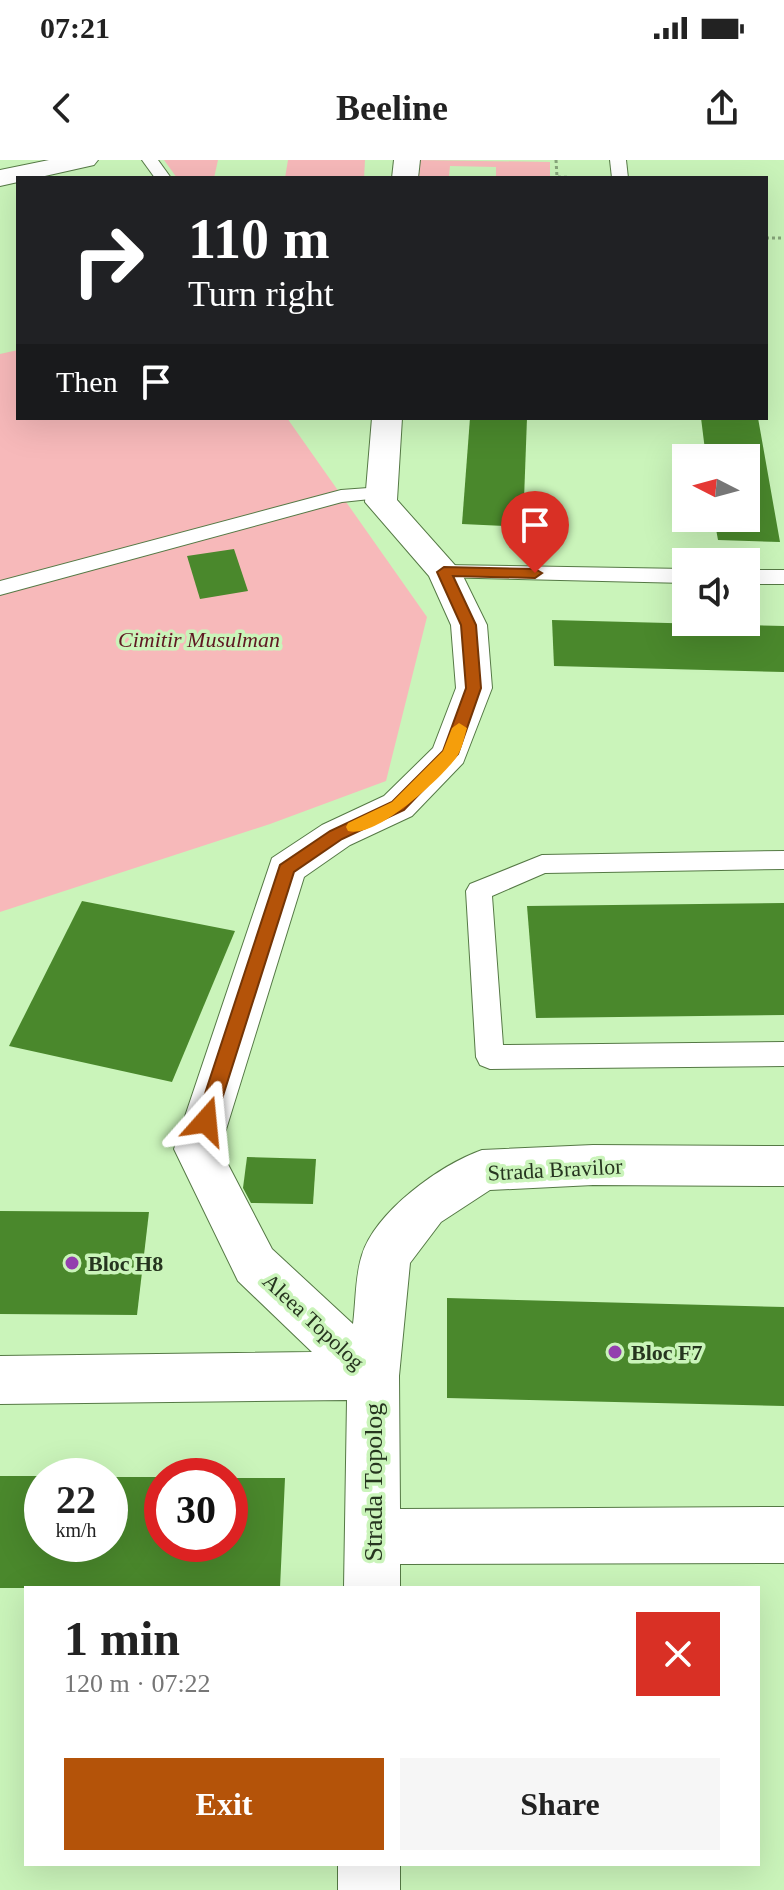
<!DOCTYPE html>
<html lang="en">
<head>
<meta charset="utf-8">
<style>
  :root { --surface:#fff; --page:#f6f6f6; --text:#222; --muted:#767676; --accent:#b45309 }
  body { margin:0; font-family:Georgia,serif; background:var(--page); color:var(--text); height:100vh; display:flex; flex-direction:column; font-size:30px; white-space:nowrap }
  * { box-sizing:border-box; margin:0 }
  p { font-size:26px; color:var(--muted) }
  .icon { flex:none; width:44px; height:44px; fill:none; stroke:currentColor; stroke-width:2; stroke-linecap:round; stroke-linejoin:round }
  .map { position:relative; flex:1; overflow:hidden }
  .drawer { position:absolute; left:24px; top:1426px; width:736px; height:280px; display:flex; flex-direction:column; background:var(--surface); border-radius:0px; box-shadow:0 8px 32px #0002 }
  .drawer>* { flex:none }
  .guide { position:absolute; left:16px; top:16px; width:752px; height:244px; border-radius:0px; box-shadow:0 8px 32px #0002; background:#202124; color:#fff; overflow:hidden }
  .needle { width:52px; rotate:276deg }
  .controls { position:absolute; left:672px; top:284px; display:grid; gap:16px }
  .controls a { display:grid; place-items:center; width:88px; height:88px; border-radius:0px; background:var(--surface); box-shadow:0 8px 32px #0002; font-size:40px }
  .speed { position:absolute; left:24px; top:1298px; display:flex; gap:16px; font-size:40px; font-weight:700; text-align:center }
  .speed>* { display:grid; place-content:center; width:104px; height:104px; border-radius:50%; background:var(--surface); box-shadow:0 8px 32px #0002; line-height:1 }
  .speed small { font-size:20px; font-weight:400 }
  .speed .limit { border:12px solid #d22; background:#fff; color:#111 }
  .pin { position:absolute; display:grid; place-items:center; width:68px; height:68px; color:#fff; margin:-82px -34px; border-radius:50% 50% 50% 0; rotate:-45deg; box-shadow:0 0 8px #0007 }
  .pin .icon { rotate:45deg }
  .me { position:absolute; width:88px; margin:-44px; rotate:18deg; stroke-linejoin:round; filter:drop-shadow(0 0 6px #0008) }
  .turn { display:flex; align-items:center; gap:28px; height:168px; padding:0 40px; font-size:36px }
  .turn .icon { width:104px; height:104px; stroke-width:2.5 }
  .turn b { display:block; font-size:56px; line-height:68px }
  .then { display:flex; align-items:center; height:76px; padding:0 40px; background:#0003; gap:16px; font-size:30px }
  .round { display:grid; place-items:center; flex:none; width:84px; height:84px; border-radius:0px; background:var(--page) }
  .head { display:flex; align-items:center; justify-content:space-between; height:136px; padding:0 40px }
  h1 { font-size:48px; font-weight:600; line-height:60px }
  .cta { display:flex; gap:16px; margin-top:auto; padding:16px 40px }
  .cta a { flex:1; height:92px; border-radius:0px; background:var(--accent); color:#fff; font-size:32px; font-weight:600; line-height:92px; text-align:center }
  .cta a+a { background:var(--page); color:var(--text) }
  .status { display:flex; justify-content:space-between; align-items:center; height:56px; padding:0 40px; background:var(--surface); direction:ltr }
  .status svg { height:22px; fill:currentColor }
  header { display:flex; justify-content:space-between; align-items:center; height:104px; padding:0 40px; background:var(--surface); font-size:36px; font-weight:600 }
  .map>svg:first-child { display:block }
</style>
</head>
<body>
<div class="status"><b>07:21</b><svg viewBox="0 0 49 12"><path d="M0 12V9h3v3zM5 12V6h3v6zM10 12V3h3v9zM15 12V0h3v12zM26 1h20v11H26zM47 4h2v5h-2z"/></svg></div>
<header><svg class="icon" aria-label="back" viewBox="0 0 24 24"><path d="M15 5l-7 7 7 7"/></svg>Beeline<svg class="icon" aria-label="share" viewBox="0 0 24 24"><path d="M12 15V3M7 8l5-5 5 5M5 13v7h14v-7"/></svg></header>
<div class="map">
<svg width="784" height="1730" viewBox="0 0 784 1730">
  <rect width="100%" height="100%" fill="#caf4ba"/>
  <g fill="#f7b9ba">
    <path d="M 164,0 L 218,0 L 214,18 L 177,18 Z"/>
    <path d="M 288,0 L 365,0 L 364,18 L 285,18 Z"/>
    <path d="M 418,0 L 550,2 L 550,18 L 496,16 L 496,7 L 450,6 L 449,16 L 416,18 Z"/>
    <path d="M 18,190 L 18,258 L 287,258 L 427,457 L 386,621 L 270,664 L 0,752 L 0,194 Z"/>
  </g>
  <g fill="#4a882c">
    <path d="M 470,258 L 527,258 L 523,367 L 462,364 Z"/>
    <path d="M 701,258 L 758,258 L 780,382 L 718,380 L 714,358 L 746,358 L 746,298 L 706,298 Z"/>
    <path d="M 234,389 L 248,431 L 200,439 L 187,396 Z"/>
    <path d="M 552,460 L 784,466 L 784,512 L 554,506 Z"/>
    <path d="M 82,741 L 235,771 L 172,922 L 9,886 Z"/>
    <path d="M 784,743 L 784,855 L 536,858 L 527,746 Z"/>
    <path d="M 247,997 L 316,999 L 313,1044 L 251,1043 L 243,1028 Z"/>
    <path d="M 0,1051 L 149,1052 L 137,1155 L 0,1154 Z"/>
    <path d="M 447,1138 L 784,1147 L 784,1246 L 447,1238 Z"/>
    <path d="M 0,1316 L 42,1316 L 42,1384 L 110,1384 L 110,1317 L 162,1317 L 162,1384 L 230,1384 L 230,1318 L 285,1318 L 280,1428 L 0,1428 Z"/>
  </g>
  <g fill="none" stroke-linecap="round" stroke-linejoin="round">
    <defs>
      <g id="lane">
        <path d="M 142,0 L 158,0 L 171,18 L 155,18 Z"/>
        <path d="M 610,0 L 626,0 L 628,18 L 612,18 Z"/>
        <path d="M 382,327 L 392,333 L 389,337 L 342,342 L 0,435 L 0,421 L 341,330 Z"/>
        <path d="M 444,405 L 686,409 L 686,423 L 436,417 L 433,412 Z"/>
        <rect x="746" y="410" width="38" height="14"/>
        <path d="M 784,691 L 784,709 L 545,713 L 492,736 L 503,885 L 784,882 L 784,906 L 490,909 L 480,905 L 476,897 L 466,731 L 470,724 L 542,695 Z"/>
      </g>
      <g id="street">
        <path d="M 49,0 L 98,0 L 94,5 L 36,18 L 18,18 L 18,22 L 0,26 L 0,10 Z"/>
        <path d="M 394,0 L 420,0 L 418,18 L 392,18 Z"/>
        <path d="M 372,258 L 402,258 L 397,340 L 461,412 L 487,465 L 492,528 L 463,603 L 412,656 L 350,685 L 304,717 L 220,989 L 272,1089 L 353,1164 C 356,1142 355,1116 362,1095 C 376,1051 440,1005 482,990 L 593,985 L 784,986 L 784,1026 L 593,1025 L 490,1030 L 441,1062 L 410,1103 L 399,1216 L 400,1349 L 784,1347 L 784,1403 L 400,1404 L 400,1428 L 344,1428 L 347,1240 L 0,1244 L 0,1196 L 312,1192 L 238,1121 L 174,989 L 272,698 L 322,665 L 384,636 L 433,588 L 456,528 L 451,465 L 429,416 L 365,342 Z"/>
        <rect x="338" y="1704" width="62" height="26"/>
      </g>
    </defs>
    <use href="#lane" stroke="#557945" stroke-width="2"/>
    <use href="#street" stroke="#557945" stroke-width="2"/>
    <g stroke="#87a67b" stroke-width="3" stroke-dasharray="3 3" stroke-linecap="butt">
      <path d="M 556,0 L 557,17 L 585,18"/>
      <path d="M 766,78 L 784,78"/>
    </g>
    <use href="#lane" fill="#fff" fill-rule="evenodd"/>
    <use href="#street" fill="#fff" fill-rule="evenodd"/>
  </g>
  <path fill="#b45309" stroke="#753606" stroke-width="2" d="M 444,407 L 535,409 L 542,413 L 535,418 L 453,416 L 476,465 L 481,528 L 458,594 L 404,650 L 342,679 L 294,712 L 215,961 L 213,967 L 199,967 L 196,961 L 280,705 L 330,671 L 392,642 L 443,591 L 466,528 L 461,465 L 437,412 Z"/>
  <path fill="#f59e0b" d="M 459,563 L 467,568 C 464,578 462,590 456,598 C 439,620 376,679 348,671 L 346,667 L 348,663 L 392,642 L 443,591 L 452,568 Z"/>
  <g fill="#933fae" stroke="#caf4ba" stroke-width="3">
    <circle cx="72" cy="1103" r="8"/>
    <circle cx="615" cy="1192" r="8"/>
  </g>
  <g text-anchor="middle" stroke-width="7" stroke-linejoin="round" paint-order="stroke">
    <g font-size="22" font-style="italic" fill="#5f1822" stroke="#caf4ba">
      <text x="199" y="487">Cimitir Musulman</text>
    </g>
    <g font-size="22" fill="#26351f" stroke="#caf4ba">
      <text transform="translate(555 1009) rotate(-3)" y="8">Strada Bravilor</text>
      <text transform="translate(314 1161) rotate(43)" y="8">Aleea Topolog</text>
    </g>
    <g font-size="22" font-weight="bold" fill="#26351f" stroke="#caf4ba" text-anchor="start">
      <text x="88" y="1111">Bloc H8</text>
      <text x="631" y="1200">Bloc F7</text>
    </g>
    <g font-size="26" fill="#26351f" stroke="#caf4ba">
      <text transform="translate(373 1322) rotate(-90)" y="9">Strada Topolog</text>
    </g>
  </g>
</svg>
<div class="controls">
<a><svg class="needle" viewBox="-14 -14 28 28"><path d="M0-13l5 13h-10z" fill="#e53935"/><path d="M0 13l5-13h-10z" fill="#767676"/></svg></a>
<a><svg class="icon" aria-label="sound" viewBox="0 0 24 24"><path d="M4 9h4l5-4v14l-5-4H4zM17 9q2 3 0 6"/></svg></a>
</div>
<div class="speed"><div>22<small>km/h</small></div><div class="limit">30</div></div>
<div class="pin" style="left:535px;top:413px;background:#d93025"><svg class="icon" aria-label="arrive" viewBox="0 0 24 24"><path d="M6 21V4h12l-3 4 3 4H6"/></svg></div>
<svg class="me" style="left:206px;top:961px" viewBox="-20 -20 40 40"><path d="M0-17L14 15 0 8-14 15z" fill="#b45309" stroke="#fff" stroke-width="4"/></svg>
<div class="guide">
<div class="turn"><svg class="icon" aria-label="right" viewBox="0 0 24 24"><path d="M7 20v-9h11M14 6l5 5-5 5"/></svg><div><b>110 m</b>Turn right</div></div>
<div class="then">Then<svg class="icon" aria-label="arrive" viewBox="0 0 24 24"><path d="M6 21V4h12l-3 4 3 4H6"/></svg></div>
</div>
<section class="drawer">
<div class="head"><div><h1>1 min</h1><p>120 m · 07:22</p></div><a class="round" style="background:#d93025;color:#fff"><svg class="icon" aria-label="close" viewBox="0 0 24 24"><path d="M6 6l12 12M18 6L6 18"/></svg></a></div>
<div class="cta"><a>Exit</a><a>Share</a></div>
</section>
</div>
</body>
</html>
